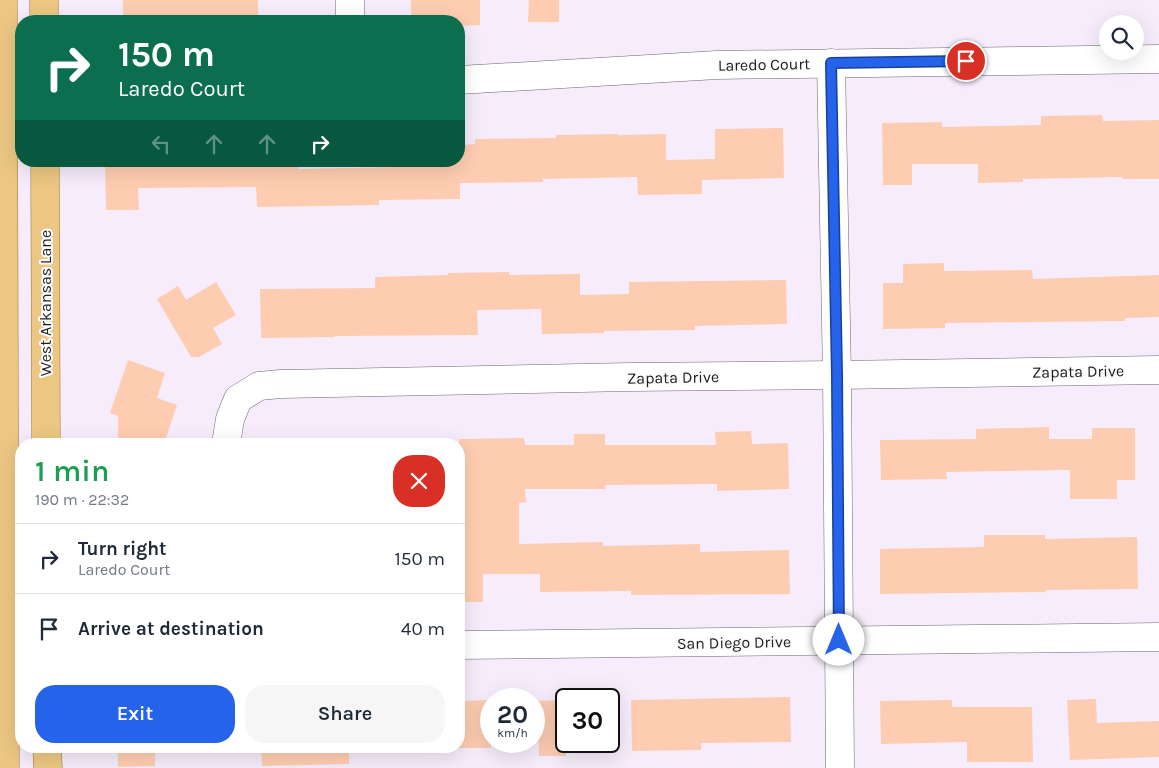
<!DOCTYPE html>
<html lang="en">
<head>
<meta charset="utf-8">
<style>
  :root { --surface:#fff; --page:#f6f6f7; --text:#1f2937; --muted:#747a83; --line:#e0e1e3; --accent:#2563eb }
  body { margin:0; font-family:Karla,sans-serif; background:var(--page); color:var(--text); height:100vh; display:flex; flex-direction:column; font-size:19px; white-space:nowrap }
  * { box-sizing:border-box; margin:0 }
  p { font-size:16px; color:var(--muted) }
  .icon { flex:none; width:28px; height:28px; fill:none; stroke:currentColor; stroke-width:2; stroke-linecap:round; stroke-linejoin:round }
  .map { position:relative; flex:1; overflow:hidden }
  .sheet { position:absolute; left:15px; top:438px; width:450px; height:315px; display:flex; flex-direction:column; background:var(--surface); border-radius:20px; box-shadow:0 5px 20px #0002 }
  .sheet>* { flex:none }
  .top-card { position:absolute; left:15px; top:15px; width:450px; height:152px; border-radius:20px; box-shadow:0 5px 20px #0002; background:#0b6e4f; color:#fff; overflow:hidden }
  .fabs { position:absolute; left:1099px; top:15px; display:grid; gap:10px }
  .fabs a { display:grid; place-items:center; width:45px; height:45px; border-radius:50%; background:var(--surface); box-shadow:0 5px 20px #0002; font-size:25px }
  .speed { position:absolute; left:480px; top:688px; display:flex; gap:10px; font-size:25px; font-weight:700; text-align:center }
  .speed>* { display:grid; place-content:center; width:65px; height:65px; border-radius:50%; background:var(--surface); box-shadow:0 5px 20px #0002; line-height:1 }
  .speed small { font-size:12px; font-weight:400 }
  .speed .limit { border:2px solid #111; border-radius:8px; background:#fff; color:#111 }
  .pin { position:absolute; display:grid; place-items:center; width:42px; height:42px; color:#fff; margin:-21px; border:2px solid #fff; border-radius:50%; box-shadow:0 1px 5px #0007 }
  .me { position:absolute; width:55px; margin:-28px; rotate:0deg; stroke-linejoin:round; filter:drop-shadow(0 0 4px #0008) }
  .turn { display:flex; align-items:center; gap:18px; height:105px; padding:0 20px; font-size:22px }
  .turn .icon { width:65px; height:65px; stroke-width:2.5 }
  .turn b { display:block; font-size:35px; line-height:42px }
  .lanes { display:flex; align-items:center; height:48px; padding:0 20px; background:#0003; justify-content:center; gap:25px; direction:ltr }
  .lanes .off { opacity:.35 }
  .round { display:grid; place-items:center; flex:none; width:52px; height:52px; border-radius:20px; background:var(--page) }
  .headline { display:flex; align-items:center; justify-content:space-between; height:85px; padding:0 20px }
  h1 { font-size:30px; font-weight:600; line-height:38px; color:#1e9e55 }
  .primary-button { display:flex; gap:10px; margin-top:auto; padding:10px 20px }
  .primary-button a { flex:1; height:58px; border-radius:20px; background:var(--accent); color:#fff; font-size:20px; font-weight:600; line-height:58px; text-align:center }
  .primary-button a+a { background:var(--page); color:var(--text) }
  ul { padding:0; list-style:none }
  li { display:flex; align-items:center; gap:15px; height:70px; padding:0 20px; border-top:1px solid var(--line) }
  li div { flex:1 }
  li b { display:block; font-size:19px }
  li em { font-style:normal }
  .map>svg:first-child { display:block }
</style>
</head>
<body>
<div class="map">
<svg width="1159" height="768" viewBox="0 0 1159 768">
  <rect width="100%" height="100%" fill="#f6ecfb"/>
  <g fill="#fecdb1">
    <rect x="123" y="0" width="135" height="21"/>
    <path d="M 411,0 L 480,0 L 480,25 L 459,26 L 459,21 L 411,21 Z"/>
    <path d="M 529,0 L 559,0 L 559,22 L 528,22 Z"/>
    <path d="M 1102,115 L 1103,121 L 1159,120 L 1159,179 L 1122,179 L 1122,177 L 1023,179 L 1023,182 L 978,183 L 978,164 L 912,164 L 912,185 L 883,185 L 882,123 L 942,122 L 942,127 L 1041,125 L 1041,116 Z"/>
    <path d="M 783,128 L 784,178 L 702,180 L 702,194 L 638,195 L 637,177 L 543,179 L 543,182 L 460,183 L 460,199 L 379,200 L 379,205 L 257,207 L 256,187 L 138,188 L 139,210 L 106,210 L 105,161 L 298,161 L 299,169 L 398,167 L 398,161 L 459,161 L 459,145 L 475,144 L 475,139 L 556,138 L 556,135 L 618,134 L 618,135 L 666,134 L 666,160 L 715,159 L 715,129 Z"/>
    <path d="M 944,263 L 944,271 L 1032,270 L 1033,279 L 1159,275 L 1159,317 L 1125,318 L 1125,321 L 945,323 L 945,328 L 883,329 L 883,283 L 903,283 L 903,264 Z"/>
    <path d="M 509,272 L 509,275 L 580,274 L 580,295 L 629,294 L 629,282 L 786,280 L 787,324 L 695,326 L 695,330 L 604,331 L 604,333 L 542,334 L 541,309 L 477,310 L 478,335 L 335,336 L 335,337 L 261,338 L 260,289 L 375,288 L 375,277 L 448,275 L 448,273 Z"/>
    <path d="M 216,282 L 236,315 L 213,328 L 222,344 L 199,357 L 191,357 L 157,299 L 178,286 L 186,300 Z"/>
    <path d="M 128,360 L 165,373 L 157,398 L 177,405 L 164,444 L 118,444 L 118,416 L 110,413 Z"/>
    <path d="M 1049,427 L 1049,439 L 1092,439 L 1092,428 L 1135,428 L 1135,480 L 1117,480 L 1117,499 L 1070,499 L 1070,470 L 946,472 L 947,479 L 881,480 L 880,440 L 976,439 L 976,429 Z"/>
    <path d="M 751,431 L 752,444 L 788,443 L 789,489 L 717,491 L 717,484 L 605,485 L 605,489 L 525,489 L 526,502 L 519,503 L 519,544 L 603,542 L 603,546 L 700,544 L 700,552 L 789,550 L 790,594 L 631,595 L 631,591 L 540,592 L 540,574 L 483,574 L 483,602 L 459,602 L 459,439 L 524,438 L 525,445 L 574,445 L 574,434 L 605,434 L 605,445 L 716,445 L 715,432 Z"/>
    <path d="M 984,535 L 1045,535 L 1045,539 L 1137,537 L 1138,589 L 1046,590 L 1046,592 L 880,594 L 880,549 L 984,547 Z"/>
    <path d="M 790,697 L 791,742 L 701,743 L 701,750 L 632,751 L 631,700 Z"/>
    <path d="M 1096,699 L 1097,723 L 1159,721 L 1159,757 L 1070,760 L 1067,700 Z"/>
    <path d="M 491,700 L 491,748 L 459,748 L 459,701 Z"/>
    <path d="M 566,700 L 566,756 L 539,756 L 538,701 Z"/>
    <path d="M 952,700 L 952,707 L 1032,707 L 1033,762 L 967,762 L 967,742 L 881,744 L 880,701 Z"/>
    <path d="M 118,746 L 155,746 L 155,766 L 118,767 Z"/>
    <path d="M 261,746 L 349,746 L 349,764 L 262,766 Z"/>
  </g>
  <g fill="none" stroke-linecap="round" stroke-linejoin="round">
    <defs>
      <g id="minor">
        <path d="M 350,0 L 350,21"/>
        <path d="M 831,63 L 837,375 L 840,768"/>
        <path d="M 459,80 L 717,65 L 1159,59"/>
        <path d="M 226,444 L 230,419 L 238,399 L 259,386 L 281,384 L 629,377 L 837,375 L 1159,370"/>
        <path d="M 459,645 L 1159,637"/>
      </g>
      <g id="major">
        <path d="M 3,0 L 5,768"/>
        <path d="M 44,0 L 44,21"/>
        <path d="M 45,161 L 46,444"/>
        <path d="M 47,746 L 48,768"/>
      </g>
    </defs>
    <use href="#minor" stroke="#6e6572" stroke-width="29"/>
    <use href="#major" stroke="#9c732b" stroke-width="29"/>
    <use href="#minor" stroke="#fff" stroke-width="28"/>
    <use href="#major" stroke="#ecc783" stroke-width="28"/>
  </g>
  <g fill="none" stroke-linecap="round" stroke-linejoin="round">
    <defs>
      <path id="route" d="M 839,640 L 837,375 L 831,63 L 966,61"/>
    </defs>
    <use href="#route" stroke="#184099" stroke-width="12"/>
    <use href="#route" stroke="#2563eb" stroke-width="9"/>
  </g>
  <g text-anchor="middle" stroke-width="4" stroke-linejoin="round" paint-order="stroke">
    <g font-size="16" fill="#201c21" stroke="#fdfdfd">
      <text transform="translate(764 64) rotate(-1)" y="6">Laredo Court</text>
      <text transform="translate(45 303) rotate(-90)" y="6">West Arkansas Lane</text>
      <text transform="translate(1078 371) rotate(-1)" y="6">Zapata Drive</text>
      <text transform="translate(673 377) rotate(-1)" y="6">Zapata Drive</text>
      <text transform="translate(734 642) rotate(-1)" y="6">San Diego Drive</text>
    </g>
  </g>
</svg>
<div class="fabs">
<a><svg class="icon" aria-label="search" viewBox="0 0 24 24"><circle cx="10" cy="10" r="6"/><path d="M15 15l6 6"/></svg></a>
</div>
<div class="speed"><div>20<small>km/h</small></div><div class="limit">30</div></div>
<div class="pin" style="left:966px;top:61px;background:#d93025"><svg class="icon" aria-label="arrive" viewBox="0 0 24 24"><path d="M6 21V4h12l-3 4 3 4H6"/></svg></div>
<svg class="me" style="left:839px;top:640px" viewBox="-20 -20 40 40"><circle r="19" fill="#fff"/><path d="M0-13L10 11 0 6-10 11z" fill="#2563eb"/></svg>
<div class="top-card">
<div class="turn"><svg class="icon" aria-label="right" viewBox="0 0 24 24"><path d="M7 20v-9h11M14 6l5 5-5 5"/></svg><div><b>150 m</b>Laredo Court</div></div>
<div class="lanes"><svg class="icon off" aria-label="left" viewBox="0 0 24 24"><path d="M17 20v-9H6M10 6l-5 5 5 5"/></svg><svg class="icon off" aria-label="ahead" viewBox="0 0 24 24"><path d="M12 20V5M6 11l6-6 6 6"/></svg><svg class="icon off" aria-label="ahead" viewBox="0 0 24 24"><path d="M12 20V5M6 11l6-6 6 6"/></svg><svg class="icon" aria-label="right" viewBox="0 0 24 24"><path d="M7 20v-9h11M14 6l5 5-5 5"/></svg></div>
</div>
<section class="sheet">
<div class="headline"><div><h1>1 min</h1><p>190 m · 22:32</p></div><a class="round" style="background:#d93025;color:#fff"><svg class="icon" aria-label="close" viewBox="0 0 24 24"><path d="M6 6l12 12M18 6L6 18"/></svg></a></div>
<ul>
<li><svg class="icon" aria-label="right" viewBox="0 0 24 24"><path d="M7 20v-9h11M14 6l5 5-5 5"/></svg><div><b>Turn right</b><p>Laredo Court</p></div><em>150 m</em></li>
<li><svg class="icon" aria-label="arrive" viewBox="0 0 24 24"><path d="M6 21V4h12l-3 4 3 4H6"/></svg><div><b>Arrive at destination</b></div><em>40 m</em></li>
</ul>
<div class="primary-button"><a>Exit</a><a>Share</a></div>
</section>
</div>
</body>
</html>
